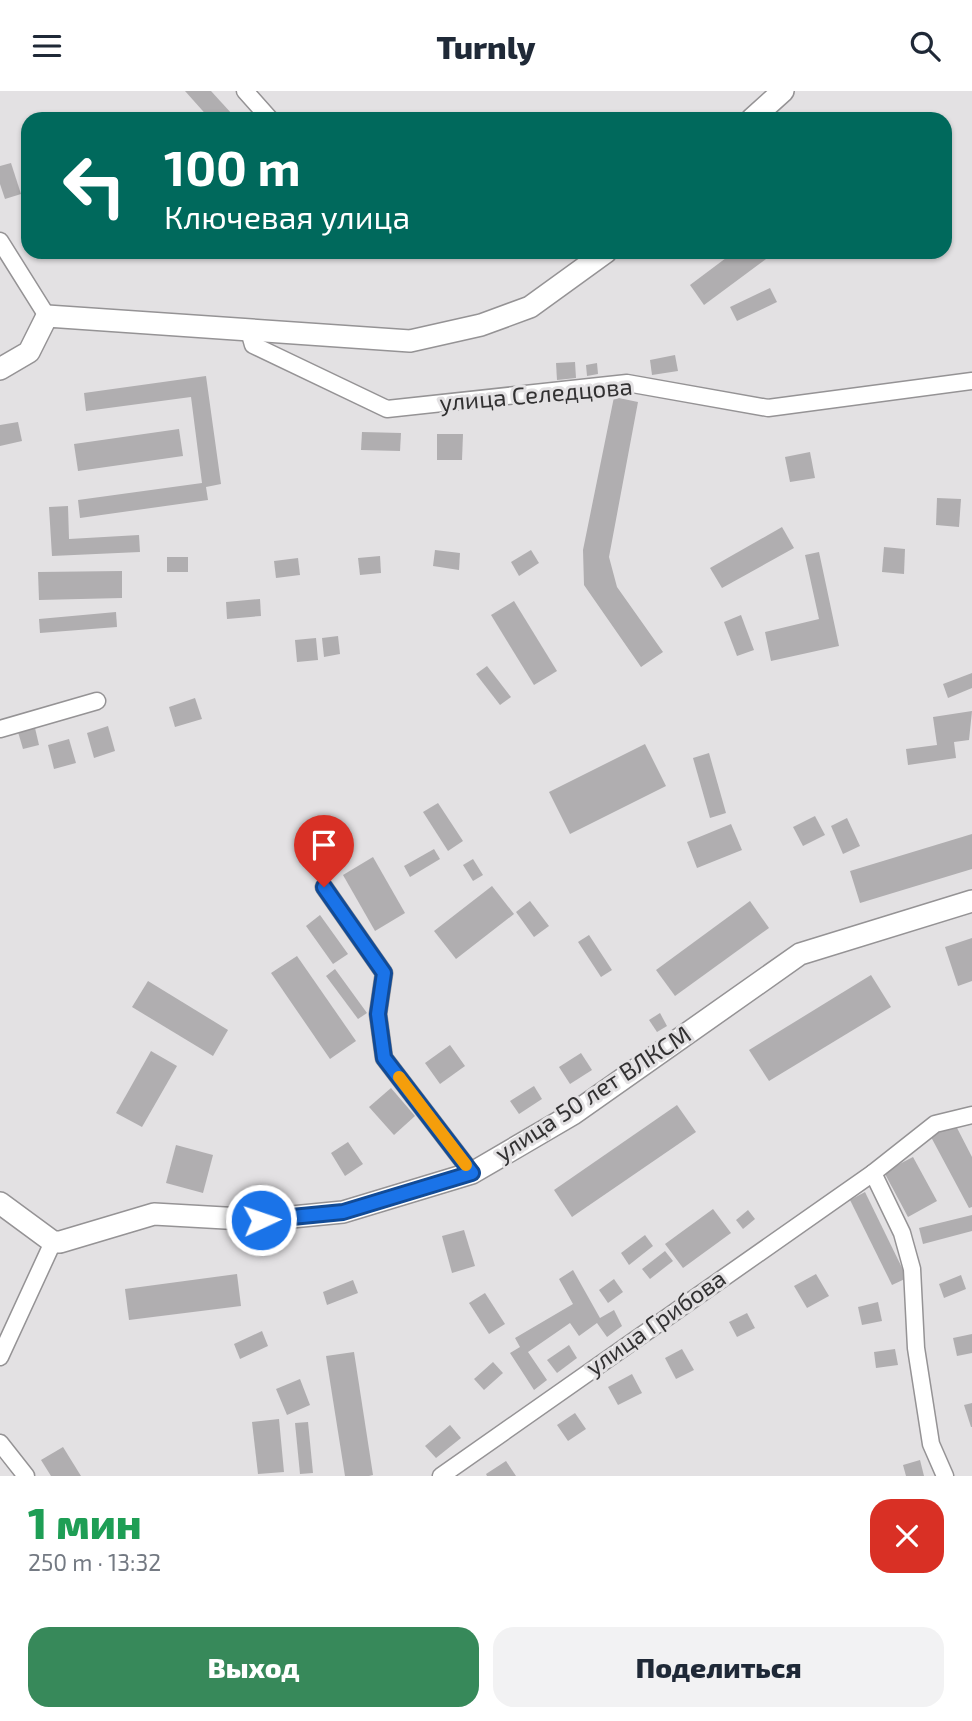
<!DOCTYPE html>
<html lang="ru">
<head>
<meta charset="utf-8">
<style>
  :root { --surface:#fff; --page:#f2f2f3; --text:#1f2937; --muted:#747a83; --accent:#37895a }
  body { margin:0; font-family:"Exo 2",sans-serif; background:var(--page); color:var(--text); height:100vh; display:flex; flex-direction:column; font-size:26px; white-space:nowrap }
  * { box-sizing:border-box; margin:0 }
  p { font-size:23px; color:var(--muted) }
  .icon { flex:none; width:38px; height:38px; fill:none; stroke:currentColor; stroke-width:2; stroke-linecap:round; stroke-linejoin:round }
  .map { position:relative; height:1385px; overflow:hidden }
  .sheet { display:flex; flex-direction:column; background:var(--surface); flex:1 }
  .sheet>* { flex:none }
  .hud { position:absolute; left:21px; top:21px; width:931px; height:147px; border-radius:21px; box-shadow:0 2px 5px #0004; background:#00695c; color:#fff; overflow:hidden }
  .pin { position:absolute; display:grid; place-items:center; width:60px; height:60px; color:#fff; margin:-72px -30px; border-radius:50% 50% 50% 0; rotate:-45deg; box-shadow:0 0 7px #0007 }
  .pin .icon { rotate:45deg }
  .me { position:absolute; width:77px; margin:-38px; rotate:87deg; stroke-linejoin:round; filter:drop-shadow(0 0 5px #0008) }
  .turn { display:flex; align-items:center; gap:24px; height:147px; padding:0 28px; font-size:32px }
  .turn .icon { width:91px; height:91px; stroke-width:2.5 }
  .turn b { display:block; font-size:49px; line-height:60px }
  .round { display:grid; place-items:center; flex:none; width:74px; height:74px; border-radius:21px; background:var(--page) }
  .headline { display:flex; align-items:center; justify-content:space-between; height:119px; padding:0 28px }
  h1 { font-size:42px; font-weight:800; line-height:52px; color:#1e9e55 }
  .primary-button { display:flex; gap:14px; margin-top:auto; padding:14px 28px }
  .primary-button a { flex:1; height:80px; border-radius:21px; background:var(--accent); color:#fff; font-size:28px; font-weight:800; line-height:80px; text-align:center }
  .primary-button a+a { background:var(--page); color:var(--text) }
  header { display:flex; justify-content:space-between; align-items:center; height:91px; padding:0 28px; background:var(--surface); font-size:32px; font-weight:800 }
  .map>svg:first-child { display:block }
</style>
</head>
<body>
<header><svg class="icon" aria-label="menu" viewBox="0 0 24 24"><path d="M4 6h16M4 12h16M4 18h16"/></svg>Turnly<svg class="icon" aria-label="search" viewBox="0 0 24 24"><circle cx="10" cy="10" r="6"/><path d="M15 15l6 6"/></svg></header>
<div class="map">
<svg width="972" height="1385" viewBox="0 0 972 1385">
  <rect width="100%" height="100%" fill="#e3e1e3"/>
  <g fill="#b0aeb0">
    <path d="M 185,0 L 211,0 L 232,23 L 227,28 L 210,28 Z"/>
    <path d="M 11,72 L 21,103 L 5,108 L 0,93 L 0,75 Z"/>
    <path d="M 734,161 L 767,161 L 770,165 L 704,214 L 690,194 Z"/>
    <path d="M 770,197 L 777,211 L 737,230 L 730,216 Z"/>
    <path d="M 675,264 L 678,280 L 652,284 L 650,269 Z"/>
    <path d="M 575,271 L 576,287 L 557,289 L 556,272 Z"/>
    <path d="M 597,272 L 598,283 L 587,285 L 586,274 Z"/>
    <path d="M 206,285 L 221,393 L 206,396 L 208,409 L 80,427 L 78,409 L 202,392 L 191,306 L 86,320 L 84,302 Z"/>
    <path d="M 614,306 L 638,311 L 609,466 L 617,496 L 663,561 L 641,576 L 584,494 L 583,459 Z"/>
    <path d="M 18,331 L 22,350 L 0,355 L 0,334 Z"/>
    <path d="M 179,338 L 183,365 L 78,380 L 74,353 Z"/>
    <path d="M 362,341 L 401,342 L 400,360 L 361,359 Z"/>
    <path d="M 437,343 L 463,343 L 462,369 L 437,369 Z"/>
    <path d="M 810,361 L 815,387 L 790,391 L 785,366 Z"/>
    <path d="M 937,407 L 961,408 L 959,436 L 936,434 Z"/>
    <path d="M 68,415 L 69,448 L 139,444 L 140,461 L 52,465 L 49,416 Z"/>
    <path d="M 782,436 L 794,457 L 722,497 L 710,477 Z"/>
    <path d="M 884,456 L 905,458 L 904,483 L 882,481 Z"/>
    <path d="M 435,459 L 460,462 L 459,479 L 433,475 Z"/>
    <path d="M 531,459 L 539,472 L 519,485 L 511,471 Z"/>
    <path d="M 819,461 L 839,555 L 771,570 L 765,541 L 819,528 L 805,464 Z"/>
    <path d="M 380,465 L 381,482 L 360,484 L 358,467 Z"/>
    <rect x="167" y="466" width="21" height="15"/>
    <path d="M 298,467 L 300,484 L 276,487 L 274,470 Z"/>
    <path d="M 122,480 L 122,507 L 39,509 L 38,481 Z"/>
    <path d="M 260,508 L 261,525 L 227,528 L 226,511 Z"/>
    <path d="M 514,510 L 557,580 L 534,594 L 491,524 Z"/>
    <path d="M 116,521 L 117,536 L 40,542 L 39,528 Z"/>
    <path d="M 741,524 L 754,559 L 737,565 L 724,531 Z"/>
    <path d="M 338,545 L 340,563 L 324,566 L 322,547 Z"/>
    <path d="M 316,547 L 318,569 L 297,571 L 295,549 Z"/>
    <path d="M 487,575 L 511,606 L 500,614 L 476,583 Z"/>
    <path d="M 972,582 L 972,597 L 948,607 L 943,593 Z"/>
    <path d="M 195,607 L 202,628 L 175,636 L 169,616 Z"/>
    <path d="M 972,620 L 969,649 L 954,651 L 956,667 L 908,674 L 906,658 L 937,654 L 933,626 Z"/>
    <path d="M 108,635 L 115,660 L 94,667 L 87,642 Z"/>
    <path d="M 35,637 L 39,654 L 23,658 L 18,641 Z"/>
    <path d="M 69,648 L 76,672 L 54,678 L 48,654 Z"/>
    <path d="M 645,653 L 666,695 L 570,743 L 549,701 Z"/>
    <path d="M 709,662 L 726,722 L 710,727 L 693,667 Z"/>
    <path d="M 438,712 L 463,750 L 448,760 L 423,721 Z"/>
    <path d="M 815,725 L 825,744 L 803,755 L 793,736 Z"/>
    <path d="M 847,727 L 860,755 L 843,763 L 831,735 Z"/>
    <path d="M 731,733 L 742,759 L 697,777 L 687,751 Z"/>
    <path d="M 972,743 L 972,778 L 860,812 L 850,780 Z"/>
    <path d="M 434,758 L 440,768 L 410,786 L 404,775 Z"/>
    <path d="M 373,766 L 405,822 L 375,840 L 343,784 Z"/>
    <path d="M 473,768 L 483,784 L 473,790 L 463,774 Z"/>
    <path d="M 492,795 L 514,823 L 456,868 L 434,840 Z"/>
    <path d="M 530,810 L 549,835 L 534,846 L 516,821 Z"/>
    <path d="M 750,810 L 769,837 L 675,905 L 656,879 Z"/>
    <path d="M 320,824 L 348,863 L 333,873 L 306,835 Z"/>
    <path d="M 589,844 L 612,879 L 601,886 L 578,851 Z"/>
    <path d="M 972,847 L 972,890 L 958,895 L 945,856 Z"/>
    <path d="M 297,865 L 356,950 L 330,968 L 271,882 Z"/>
    <path d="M 335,878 L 367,922 L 358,928 L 326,885 Z"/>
    <path d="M 871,884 L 891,916 L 769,990 L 749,959 Z"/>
    <path d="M 148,890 L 228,939 L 213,965 L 132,916 Z"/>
    <path d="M 660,922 L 667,935 L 657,941 L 649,929 Z"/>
    <path d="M 450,954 L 465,975 L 440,993 L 425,972 Z"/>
    <path d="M 151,960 L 177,975 L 142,1036 L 116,1022 Z"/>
    <path d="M 581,962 L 592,979 L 570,993 L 559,976 Z"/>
    <path d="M 534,995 L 542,1008 L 519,1023 L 510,1010 Z"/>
    <path d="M 391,997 L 415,1025 L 394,1044 L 369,1016 Z"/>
    <path d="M 677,1014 L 696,1041 L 572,1126 L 554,1099 Z"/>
    <path d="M 955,1033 L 972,1066 L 972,1116 L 969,1117 L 931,1046 Z"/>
    <path d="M 348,1051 L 363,1073 L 345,1085 L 331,1062 Z"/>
    <path d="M 176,1054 L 213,1064 L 203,1102 L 166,1092 Z"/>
    <path d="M 913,1066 L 937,1110 L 908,1126 L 884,1081 Z"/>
    <path d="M 865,1101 L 907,1187 L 892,1194 L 850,1109 Z"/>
    <path d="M 713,1118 L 731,1142 L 683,1177 L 665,1153 Z"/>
    <path d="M 748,1119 L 755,1128 L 743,1138 L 736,1129 Z"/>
    <path d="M 972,1124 L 972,1140 L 923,1153 L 919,1137 Z"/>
    <path d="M 464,1139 L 475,1175 L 452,1182 L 442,1145 Z"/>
    <path d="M 645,1144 L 653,1155 L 629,1174 L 621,1162 Z"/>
    <path d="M 665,1160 L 673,1170 L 650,1188 L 642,1178 Z"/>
    <path d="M 573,1179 L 600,1227 L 614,1219 L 622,1235 L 607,1246 L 597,1232 L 579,1245 L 570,1232 L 528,1261 L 547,1289 L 534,1299 L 510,1262 L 520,1256 L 515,1247 L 573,1213 L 559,1188 Z"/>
    <path d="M 237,1183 L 241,1215 L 129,1229 L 125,1198 Z"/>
    <path d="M 816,1183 L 829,1205 L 807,1217 L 794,1195 Z"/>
    <path d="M 961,1184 L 966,1198 L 944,1207 L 939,1193 Z"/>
    <path d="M 614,1188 L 623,1201 L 608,1212 L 599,1199 Z"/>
    <path d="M 353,1189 L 358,1202 L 327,1214 L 323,1201 Z"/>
    <path d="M 485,1202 L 505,1233 L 489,1243 L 469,1212 Z"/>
    <path d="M 878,1211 L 882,1230 L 862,1234 L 858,1216 Z"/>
    <path d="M 747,1222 L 755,1237 L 737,1246 L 729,1231 Z"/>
    <path d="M 262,1240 L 268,1255 L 240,1268 L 234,1253 Z"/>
    <path d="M 972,1243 L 972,1262 L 957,1265 L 953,1247 Z"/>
    <path d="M 569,1254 L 577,1267 L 557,1282 L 547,1269 Z"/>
    <path d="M 682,1258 L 694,1279 L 676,1288 L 665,1267 Z"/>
    <path d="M 895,1258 L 898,1274 L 876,1277 L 874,1261 Z"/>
    <path d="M 354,1261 L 373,1384 L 369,1385 L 345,1385 L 326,1265 Z"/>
    <path d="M 493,1271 L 503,1282 L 484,1299 L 474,1288 Z"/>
    <path d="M 632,1283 L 642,1302 L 618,1314 L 608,1296 Z"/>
    <path d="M 300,1288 L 310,1314 L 287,1324 L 276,1298 Z"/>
    <path d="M 972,1312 L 972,1336 L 971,1336 L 964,1314 Z"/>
    <path d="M 575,1322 L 586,1338 L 568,1350 L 557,1334 Z"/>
    <path d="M 279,1328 L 284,1381 L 258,1383 L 252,1331 Z"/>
    <path d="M 308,1331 L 313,1382 L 300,1383 L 295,1332 Z"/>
    <path d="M 450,1334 L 461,1347 L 436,1367 L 425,1355 Z"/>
    <path d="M 63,1356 L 81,1385 L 51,1385 L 41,1369 Z"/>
    <path d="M 920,1369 L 924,1385 L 906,1385 L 903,1374 Z"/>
    <path d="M 506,1370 L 516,1385 L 487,1385 L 486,1383 Z"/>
  </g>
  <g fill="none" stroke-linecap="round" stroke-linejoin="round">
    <defs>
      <g id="minor">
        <path d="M 245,0 L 270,28"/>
        <path d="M 0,150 L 47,225"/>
        <path d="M 249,240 L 253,254 L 387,318 L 627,292 L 768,317 L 972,290"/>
        <path d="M 0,638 L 97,610"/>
        <path d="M 324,796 L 384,882 L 378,923 L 384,967 L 472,1082"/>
        <path d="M 0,1266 L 53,1151"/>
        <path d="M 0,1352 L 26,1385"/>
        <path d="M 441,1385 L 873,1082"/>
        <path d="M 945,1385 L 931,1353 L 916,1257 L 912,1178 L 902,1142 L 873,1082 L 935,1033 L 972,1024"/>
      </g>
      <g id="tertiary">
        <path d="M 752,28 L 783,0"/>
        <path d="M 0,278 L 29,261 L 47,225 L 410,250 L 481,234 L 530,216 L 606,161"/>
        <path d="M 0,1112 L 53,1151 L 60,1151 L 154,1123 L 261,1129 L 343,1121 L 472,1082 L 573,1023 L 800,863 L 972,810"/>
      </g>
    </defs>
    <use href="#minor" stroke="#959395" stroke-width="19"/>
    <use href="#tertiary" stroke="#959395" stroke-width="24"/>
    <use href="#minor" stroke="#fff" stroke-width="16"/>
    <use href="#tertiary" stroke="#fff" stroke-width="21"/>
  </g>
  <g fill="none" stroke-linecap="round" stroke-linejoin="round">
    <defs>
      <path id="route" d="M 261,1129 L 343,1121 L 472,1082 L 384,967 L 378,923 L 384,882 L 324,796"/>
    </defs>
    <use href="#route" stroke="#114b97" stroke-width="18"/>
    <use href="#route" stroke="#1a73e8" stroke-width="12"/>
    <path stroke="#f59e0b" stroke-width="12" d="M 399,986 L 466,1074"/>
  </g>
  <g text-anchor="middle" stroke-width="6" stroke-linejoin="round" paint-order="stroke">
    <g font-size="24" fill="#323132" stroke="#e3e1e3">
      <text transform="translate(536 304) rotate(-5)" y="8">улица Селедцова</text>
      <text transform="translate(593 1003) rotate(-33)" y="8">улица 50 лет ВЛКСМ</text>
      <text transform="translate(656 1232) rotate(-35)" y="8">улица Грибова</text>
    </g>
  </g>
</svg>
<div class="pin" style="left:324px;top:796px;background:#d93025"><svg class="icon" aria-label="arrive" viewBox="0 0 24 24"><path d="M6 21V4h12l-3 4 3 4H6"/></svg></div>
<svg class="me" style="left:261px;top:1129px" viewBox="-20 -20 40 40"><circle r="17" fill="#1a73e8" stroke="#fff" stroke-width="3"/><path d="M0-11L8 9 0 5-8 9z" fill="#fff"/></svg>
<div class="hud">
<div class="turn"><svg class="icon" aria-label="left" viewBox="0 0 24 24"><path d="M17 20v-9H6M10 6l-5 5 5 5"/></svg><div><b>100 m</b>Ключевая улица</div></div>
</div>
</div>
<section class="sheet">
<div class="headline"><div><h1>1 мин</h1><p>250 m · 13:32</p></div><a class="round" style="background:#d93025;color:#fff"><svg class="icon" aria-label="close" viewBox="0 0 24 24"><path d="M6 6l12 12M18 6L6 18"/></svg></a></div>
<div class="primary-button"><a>Выход</a><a>Поделиться</a></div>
</section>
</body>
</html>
